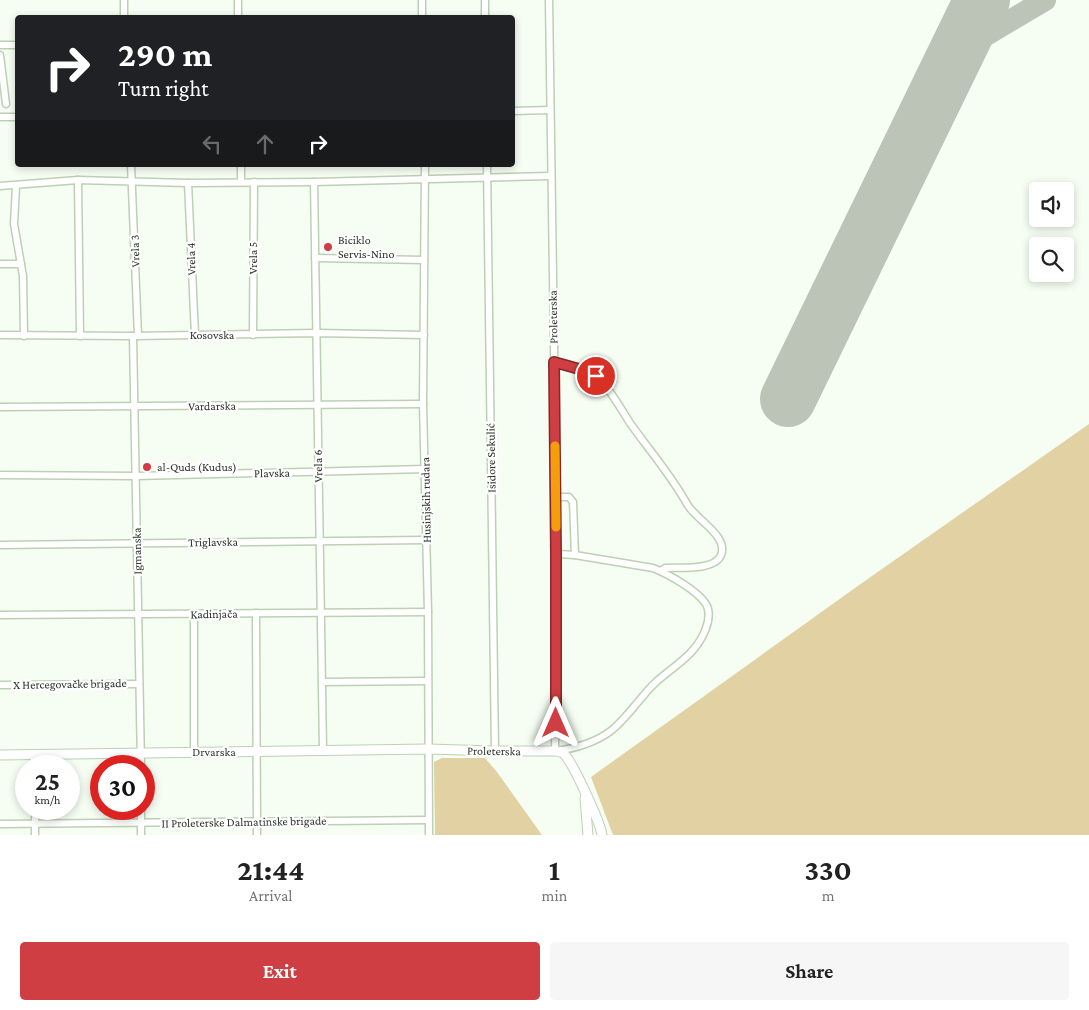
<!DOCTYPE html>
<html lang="en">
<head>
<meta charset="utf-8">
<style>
  :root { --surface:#fff; --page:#f6f6f6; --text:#222; --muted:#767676; --accent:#ce3e42 }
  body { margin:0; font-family:"Crimson Pro",serif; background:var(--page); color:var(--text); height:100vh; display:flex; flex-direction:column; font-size:19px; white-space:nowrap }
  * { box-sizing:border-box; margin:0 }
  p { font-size:16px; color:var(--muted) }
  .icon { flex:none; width:28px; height:28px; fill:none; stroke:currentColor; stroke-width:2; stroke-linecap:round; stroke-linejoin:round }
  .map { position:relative; height:835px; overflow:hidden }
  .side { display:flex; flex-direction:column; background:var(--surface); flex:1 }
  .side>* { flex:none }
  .guide { position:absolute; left:15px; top:15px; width:500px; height:152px; border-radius:5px; box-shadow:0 2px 8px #0003; background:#202124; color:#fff; overflow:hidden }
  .controls { position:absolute; left:1029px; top:182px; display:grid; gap:10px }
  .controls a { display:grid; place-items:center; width:45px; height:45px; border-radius:5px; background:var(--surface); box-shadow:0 2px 8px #0003; font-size:25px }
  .speed { position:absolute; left:15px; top:755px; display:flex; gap:10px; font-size:25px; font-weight:700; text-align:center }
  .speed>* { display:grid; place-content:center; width:65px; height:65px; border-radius:50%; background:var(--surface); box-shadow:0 2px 8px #0003; line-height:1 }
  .speed small { font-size:12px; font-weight:400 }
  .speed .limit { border:8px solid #d22; background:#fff; color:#111 }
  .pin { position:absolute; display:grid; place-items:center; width:42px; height:42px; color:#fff; margin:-21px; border:2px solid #fff; border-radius:50%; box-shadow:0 1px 5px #0007 }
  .me { position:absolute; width:55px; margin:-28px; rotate:0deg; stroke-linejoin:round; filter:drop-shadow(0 0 4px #0008) }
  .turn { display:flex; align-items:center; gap:18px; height:105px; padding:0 20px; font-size:22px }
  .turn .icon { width:65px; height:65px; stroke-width:2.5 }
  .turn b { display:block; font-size:35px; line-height:42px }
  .lanes { display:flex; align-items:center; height:48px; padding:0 20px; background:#0003; justify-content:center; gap:25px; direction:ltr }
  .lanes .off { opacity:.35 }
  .eta { display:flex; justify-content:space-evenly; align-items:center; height:85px; text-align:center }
  .eta b { font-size:30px; font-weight:700; line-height:35px }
  .primary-button { display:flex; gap:10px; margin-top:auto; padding:10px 20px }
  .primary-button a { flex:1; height:58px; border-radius:5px; background:var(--accent); color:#fff; font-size:20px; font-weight:700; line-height:58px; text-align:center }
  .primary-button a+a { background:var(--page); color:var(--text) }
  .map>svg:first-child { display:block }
</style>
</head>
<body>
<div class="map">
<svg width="1089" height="835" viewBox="0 0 1089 835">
  <rect width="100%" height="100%" fill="#f6fef3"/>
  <g fill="#e1d1a3">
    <path d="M 1089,424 L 1089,835 L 613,835 L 591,777 L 862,583 Z"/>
    <path d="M 442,758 L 485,758 L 497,772 L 542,835 L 435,835 L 434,762 Z"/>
  </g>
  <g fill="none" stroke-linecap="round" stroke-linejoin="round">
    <g stroke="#bcc4b8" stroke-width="22">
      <path d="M 974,15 C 978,24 980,29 990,32"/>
      <path d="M 953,59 L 971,44 L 1045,0"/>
    </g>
    <path stroke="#bcc4b8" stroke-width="56" d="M 788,399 L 982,0"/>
    <defs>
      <g id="street">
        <path d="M 124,0 L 124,18"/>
        <path d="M 238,0 L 238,18"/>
        <path d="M 485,0 L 485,18"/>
        <path d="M 549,0 L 557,554 L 555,751 C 574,749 597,742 612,730 C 629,716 640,697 656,682 C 668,671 683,662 693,650 C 702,640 714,618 706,604 C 697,590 668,574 653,568 L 575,555 L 557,554"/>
        <path d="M 422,18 L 422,0"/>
        <path d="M 0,45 L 18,45"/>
        <path d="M 0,55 L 6,104"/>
        <path d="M 512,111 L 550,110"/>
        <path d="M 0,117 L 18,117"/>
        <path d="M 131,165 L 138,336"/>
        <path d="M 241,165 L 241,182"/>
        <path d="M 425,165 L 423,404 L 428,612 L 429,835"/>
        <path d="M 487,165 L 495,751"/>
        <path d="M 78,180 L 80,336"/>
        <path d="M 314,182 L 323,750"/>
        <path d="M 188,183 L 195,335"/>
        <path d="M 0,186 L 78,180 L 188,183 L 314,182 L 551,176"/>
        <path d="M 16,186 L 14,224 L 23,276 L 24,336"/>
        <path d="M 315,258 L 424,260"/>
        <path d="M 0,264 L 21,264"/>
        <path d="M 0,335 L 133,336 L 316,333 L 424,335"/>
        <path d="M 253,335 L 254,182"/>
        <path d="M 133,336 L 141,766"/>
        <path d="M 554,362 C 567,363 586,369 597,377 C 608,385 622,411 630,423 C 649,450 671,475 687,504 C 695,519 729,536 721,555 C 715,571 679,567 665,568 L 661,571"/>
        <path d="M 0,407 L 423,404"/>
        <path d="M 0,475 L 136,476 L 425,469"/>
        <path d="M 556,497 L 569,497 L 573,502 L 575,555"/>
        <path d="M 0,545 L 426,540"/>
        <path d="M 256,613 L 257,835"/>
        <path d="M 194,614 L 194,752"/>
        <path d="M 0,615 L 428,612"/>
        <path d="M 322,682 L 428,681"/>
        <path d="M 0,685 L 139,684"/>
        <path d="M 34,755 L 34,766"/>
        <path d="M 35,809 L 35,835"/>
        <path d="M 141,809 L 141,835"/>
        <path d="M 0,824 L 428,820"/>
      </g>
      <g id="secondary">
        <path d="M 0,755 L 428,749 L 495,751 L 555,751 C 557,751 561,752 563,753 C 572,760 600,822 602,835"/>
        <path d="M 585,798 L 588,835"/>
      </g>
    </defs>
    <use href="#street" stroke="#bdd0b4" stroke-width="9"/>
    <use href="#secondary" stroke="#bdd0b4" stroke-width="11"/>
    <use href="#street" stroke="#fff" stroke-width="6"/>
    <use href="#secondary" stroke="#fff" stroke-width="9"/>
  </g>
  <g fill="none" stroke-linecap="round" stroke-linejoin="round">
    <defs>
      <path id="route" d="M 556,723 L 556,554 L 554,362 L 586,371 L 596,376"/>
    </defs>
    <use href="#route" stroke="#86282b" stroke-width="12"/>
    <use href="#route" stroke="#ce3e42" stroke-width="9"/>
    <path stroke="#f59e0b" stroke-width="9" d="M 555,446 L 556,527"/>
  </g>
  <g fill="#ce3e42" stroke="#fff" stroke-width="2">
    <circle cx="328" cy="247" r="5"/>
    <circle cx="147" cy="467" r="5"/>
  </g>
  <g text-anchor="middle" stroke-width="4.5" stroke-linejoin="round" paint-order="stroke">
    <g font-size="12" fill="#2d352a" stroke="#fff" text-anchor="start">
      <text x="338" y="244">Biciklo<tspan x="338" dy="14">Servis-Nino</tspan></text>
      <text x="157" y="471">al-Quds (Kudus)</text>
    </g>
    <g font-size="12" fill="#2d352a" stroke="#fff">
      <text transform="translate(135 251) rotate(-92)" y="4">Vrela 3</text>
      <text transform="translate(253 258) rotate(-90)" y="4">Vrela 5</text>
      <text transform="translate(191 259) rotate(-92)" y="4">Vrela 4</text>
      <text transform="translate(553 317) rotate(-91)" y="4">Proleterska</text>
      <text x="212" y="339">Kosovska</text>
      <text transform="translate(212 406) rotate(-1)" y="4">Vardarska</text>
      <text transform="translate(491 458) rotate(-91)" y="4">Isidore Sekulić</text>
      <text transform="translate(318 466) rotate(-91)" y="4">Vrela 6</text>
      <text transform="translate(272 473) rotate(-1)" y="4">Plavska</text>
      <text transform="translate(426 500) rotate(-91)" y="4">Husinjskih rudara</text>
      <text transform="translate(213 542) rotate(-1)" y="4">Triglavska</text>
      <text transform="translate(137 551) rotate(-91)" y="4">Igmanska</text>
      <text transform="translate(214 614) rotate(-1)" y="4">Kadinjača</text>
      <text transform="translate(70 684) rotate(-1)" y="4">X Hercegovačke brigade</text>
      <text transform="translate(494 751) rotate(1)" y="4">Proleterska</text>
      <text x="214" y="756">Drvarska</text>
      <text transform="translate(244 822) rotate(-1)" y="4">II Proleterske Dalmatinske brigade</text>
    </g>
  </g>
</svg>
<div class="controls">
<a><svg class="icon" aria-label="sound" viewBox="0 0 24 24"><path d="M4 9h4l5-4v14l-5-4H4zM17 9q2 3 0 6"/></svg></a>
<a><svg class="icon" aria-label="search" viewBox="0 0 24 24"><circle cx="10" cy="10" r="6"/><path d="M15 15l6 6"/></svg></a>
</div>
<div class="speed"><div>25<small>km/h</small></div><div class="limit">30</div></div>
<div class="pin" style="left:596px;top:376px;background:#d93025"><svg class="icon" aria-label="arrive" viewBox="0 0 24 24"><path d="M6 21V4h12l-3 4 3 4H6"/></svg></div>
<svg class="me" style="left:556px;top:723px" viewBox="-20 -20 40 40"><path d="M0-17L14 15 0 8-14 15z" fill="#ce3e42" stroke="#fff" stroke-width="4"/></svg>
<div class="guide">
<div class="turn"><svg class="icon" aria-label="right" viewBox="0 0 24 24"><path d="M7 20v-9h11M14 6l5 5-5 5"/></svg><div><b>290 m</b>Turn right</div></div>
<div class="lanes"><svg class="icon off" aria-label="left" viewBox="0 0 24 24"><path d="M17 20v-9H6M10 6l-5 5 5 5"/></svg><svg class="icon off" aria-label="ahead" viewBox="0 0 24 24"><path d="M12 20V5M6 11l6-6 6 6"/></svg><svg class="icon" aria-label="right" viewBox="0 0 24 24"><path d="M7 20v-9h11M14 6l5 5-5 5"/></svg></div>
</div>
</div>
<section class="side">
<div class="eta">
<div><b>21:44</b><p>Arrival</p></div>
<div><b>1</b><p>min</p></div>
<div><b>330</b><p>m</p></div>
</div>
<div class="primary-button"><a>Exit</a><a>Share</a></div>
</section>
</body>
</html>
